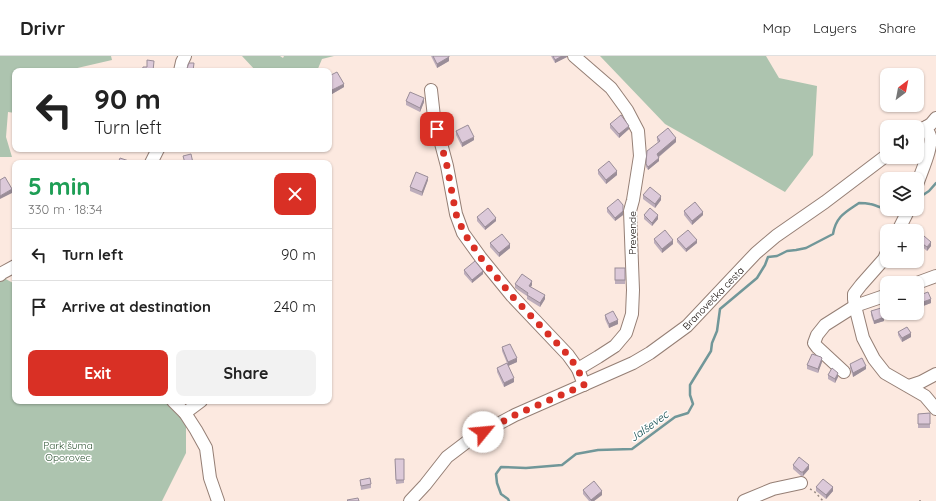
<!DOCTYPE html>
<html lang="en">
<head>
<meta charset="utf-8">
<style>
  :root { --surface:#fff; --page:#f2f2f2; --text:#222; --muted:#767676; --line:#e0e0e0; --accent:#d93025 }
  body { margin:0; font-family:Quicksand,sans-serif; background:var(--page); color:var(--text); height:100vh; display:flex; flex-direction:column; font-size:15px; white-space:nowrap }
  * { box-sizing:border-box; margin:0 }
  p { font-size:13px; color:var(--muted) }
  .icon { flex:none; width:22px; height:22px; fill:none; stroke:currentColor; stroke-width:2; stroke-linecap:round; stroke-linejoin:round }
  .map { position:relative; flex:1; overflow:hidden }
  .side { position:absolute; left:12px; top:104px; width:320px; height:244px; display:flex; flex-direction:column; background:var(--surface); border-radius:8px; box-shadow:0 1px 3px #0004 }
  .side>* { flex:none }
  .hud { position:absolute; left:12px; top:12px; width:320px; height:84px; border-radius:8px; box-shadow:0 1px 3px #0004; background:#fff; color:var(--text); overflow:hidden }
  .needle { width:26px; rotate:32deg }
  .buttons { position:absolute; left:880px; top:12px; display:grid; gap:8px }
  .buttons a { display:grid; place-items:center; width:44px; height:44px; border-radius:8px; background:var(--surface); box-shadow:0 1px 3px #0004; font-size:20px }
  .pin { position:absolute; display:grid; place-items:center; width:34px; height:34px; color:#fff; margin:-17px; border-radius:8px; box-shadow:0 2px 6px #0006 }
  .me { position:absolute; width:44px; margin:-22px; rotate:62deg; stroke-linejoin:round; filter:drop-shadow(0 0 3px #0008) }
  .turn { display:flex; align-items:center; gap:14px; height:84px; padding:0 16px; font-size:18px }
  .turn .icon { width:52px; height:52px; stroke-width:2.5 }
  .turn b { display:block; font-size:28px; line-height:34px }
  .round { display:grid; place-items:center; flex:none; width:42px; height:42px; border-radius:8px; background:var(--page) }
  .overview { display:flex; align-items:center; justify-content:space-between; height:68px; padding:0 16px }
  h1 { font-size:24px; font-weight:700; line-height:30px; color:#1e9e55 }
  .cta { display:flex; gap:8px; margin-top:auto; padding:8px 16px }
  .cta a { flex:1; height:46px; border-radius:8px; background:var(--accent); color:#fff; font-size:16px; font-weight:700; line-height:46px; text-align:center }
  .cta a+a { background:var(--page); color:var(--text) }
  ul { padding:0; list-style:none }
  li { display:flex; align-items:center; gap:12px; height:52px; padding:0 16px; border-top:1px solid var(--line) }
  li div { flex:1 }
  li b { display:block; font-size:15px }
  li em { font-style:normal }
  header { display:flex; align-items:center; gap:24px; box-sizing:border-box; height:56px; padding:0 20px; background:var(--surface); border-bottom:1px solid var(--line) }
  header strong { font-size:19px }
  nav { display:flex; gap:22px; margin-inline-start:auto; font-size:14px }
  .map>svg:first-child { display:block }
</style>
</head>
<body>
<header>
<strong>Drivr</strong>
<nav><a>Map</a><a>Layers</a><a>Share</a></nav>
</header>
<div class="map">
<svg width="936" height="445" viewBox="0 0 936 445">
  <rect width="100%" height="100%" fill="#fce9e0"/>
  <g fill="#adc4af">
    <path d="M 0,0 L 111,0 L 112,4 L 73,13 L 73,15 L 15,15 L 15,57 L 8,56 L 6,81 L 12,101 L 0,101 Z"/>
    <path d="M 242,0 L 280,0 L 283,2 L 284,0 L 334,0 L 322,3 L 317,15 L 256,15 Z"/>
    <path d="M 600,0 L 766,0 L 779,22 L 817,30 L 813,99 L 785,136 L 665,68 Z"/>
    <path d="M 0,220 L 15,228 L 15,345 L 168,345 L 186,367 L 186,397 L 162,445 L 0,445 Z"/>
  </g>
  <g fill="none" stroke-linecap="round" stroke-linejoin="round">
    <g stroke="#719799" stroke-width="2.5">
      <path d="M 917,143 L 929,135 L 936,127"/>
      <path d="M 509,445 L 508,443 L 501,438 L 497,427 L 496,418 L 501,411 L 526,412 L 562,409 L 576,398 L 598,394 L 632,393 L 675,361 L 688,357 L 693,348 L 690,339 L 690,329 L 711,295 L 712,287 L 717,275 L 720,253 L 757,222 L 765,209 L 768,201 L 777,200 L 787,195 L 796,194 L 806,192 L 833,178 C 836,160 846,156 859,147 C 863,147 866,147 870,148 C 877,149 885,155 893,153"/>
    </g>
    <defs>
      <g id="minor">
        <path d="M 574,0 L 611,32 L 627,54 L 638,75 L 640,100 L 633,144 L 630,155 L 633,234 L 632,258 L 626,277 L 615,290 L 598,301 L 578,313 L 584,329"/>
        <path d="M 180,15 L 182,6 L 185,0"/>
        <path d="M 431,34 L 434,61 L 447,110 L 456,158 L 463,177 L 481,202 L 512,240 L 568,299 L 578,313"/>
        <path d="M 917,77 L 931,68 L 936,62"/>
        <path d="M 151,107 L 158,93"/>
        <path d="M 917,129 C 921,116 933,91 930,80 C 929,77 927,74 926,71"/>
        <path d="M 898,175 L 909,153"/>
        <path d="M 887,196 L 884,203 L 861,229 L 854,238 L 854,243 L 855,250 L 863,282 L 874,303 L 885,317 L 925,340 L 936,353"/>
        <path d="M 0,219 L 2,217 L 15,210"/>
        <path d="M 917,227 L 936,220"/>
        <path d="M 844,316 L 817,291 L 814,287 L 817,279 L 825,269 L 855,250 L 887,239"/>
        <path d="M 909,330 L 921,326 L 936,318"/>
        <path d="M 173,345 L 185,357 L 196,374 L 206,392 L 210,422 L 218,445"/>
        <path d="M 185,357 L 201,345"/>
        <path d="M 410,445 L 425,429 L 447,401 L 472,382 L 515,359 L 633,307 L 650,297 L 687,270 L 756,197 L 776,180 L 825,146 L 887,99"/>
        <path d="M 744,445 L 773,433 L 801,427"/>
      </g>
    </defs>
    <use href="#minor" stroke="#957f75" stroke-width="14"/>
    <g stroke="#988a83" stroke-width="1.5" stroke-dasharray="2 3" stroke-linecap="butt">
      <path d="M 810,433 L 814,435 L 823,445"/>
      <path d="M 919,445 L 921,445"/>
    </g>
    <use href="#minor" stroke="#fff" stroke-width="12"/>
  </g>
  <g fill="#bdadbb">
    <path d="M 431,0 L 449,0 L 449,5 L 437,12 Z"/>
    <path d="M 551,0 L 567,0 L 567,1 L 555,7 Z"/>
    <path d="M 329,20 L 344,31 L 332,38 L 329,33 Z"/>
    <path d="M 406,45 L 424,46 L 420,56 L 406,49 Z"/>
    <path d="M 610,68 L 629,73 L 619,82 L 610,72 Z"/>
    <path d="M 456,75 L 474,84 L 462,91 L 456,79 Z"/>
    <path d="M 657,81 L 676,86 L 659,101 L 659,105 L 648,114 L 646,111 L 646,108 L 658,86 L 657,85 Z"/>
    <path d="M 598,114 L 617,119 L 606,128 L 598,118 Z"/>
    <path d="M 428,124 L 422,140 L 410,135 L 410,131 Z"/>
    <rect x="329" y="133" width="2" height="13"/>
    <path d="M 643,139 L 661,144 L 655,152 L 643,143 Z"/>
    <path d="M 623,149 L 623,159 L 615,165 L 607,156 L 607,152 Z"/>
    <path d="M 684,155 L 703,159 L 692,169 L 684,159 Z"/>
    <path d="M 644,159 L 658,163 L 652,170 L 644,163 Z"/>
    <path d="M 477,161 L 496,165 L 485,174 L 477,165 Z"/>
    <path d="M 654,183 L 673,188 L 662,197 L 654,187 Z"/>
    <path d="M 677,183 L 697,187 L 686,196 L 677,186 Z"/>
    <path d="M 920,186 L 931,190 L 927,195 L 920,189 Z"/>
    <path d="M 490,187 L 510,192 L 499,201 L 490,191 Z"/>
    <rect x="615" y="212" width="10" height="16"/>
    <path d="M 464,214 L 483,218 L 472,227 L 464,218 Z"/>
    <path d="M 515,228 L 532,229 L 531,231 L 545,243 L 540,251 L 527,243 L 527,240 L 515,232 Z"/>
    <path d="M 920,239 L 931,247 L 923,250 L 920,242 Z"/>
    <path d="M 871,255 L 884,265 L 874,268 L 871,259 Z"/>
    <path d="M 605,259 L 618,268 L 609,272 L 605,263 Z"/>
    <path d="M 898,276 L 911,281 L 902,286 L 898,279 Z"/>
    <path d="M 502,291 L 517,306 L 508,310 L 514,326 L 504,331 L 497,316 L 497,312 L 507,307 L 502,295 Z"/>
    <path d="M 822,306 L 818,317 L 807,313 L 807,309 Z"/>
    <path d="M 850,308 L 866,313 L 853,321 L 850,312 Z"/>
    <path d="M 828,319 L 838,321 L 835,327 L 828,323 Z"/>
    <path d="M 930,357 L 930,372 L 918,372 L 918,358 Z"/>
    <path d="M 395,403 L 404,403 L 404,427 L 396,428 Z"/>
    <path d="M 793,409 L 809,413 L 803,420 L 801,420 L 793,413 Z"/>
    <path d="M 360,424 L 371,428 L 371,432 L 361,434 Z"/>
    <path d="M 816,431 L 833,435 L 826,443 L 816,435 Z"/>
    <path d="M 583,434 L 602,439 L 594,445 L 589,445 L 583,438 Z"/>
  </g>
  <g fill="#9a8d98">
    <path d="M 562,0 L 567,0 L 567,1 L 555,7 L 555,4 Z"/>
    <path d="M 449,1 L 449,5 L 437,12 L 437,8 Z"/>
    <path d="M 344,28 L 344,31 L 332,38 L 332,34 Z"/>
    <path d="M 424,42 L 424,46 L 420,56 L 420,52 Z"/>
    <path d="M 629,70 L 629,73 L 619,82 L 619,78 Z"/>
    <path d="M 474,81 L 474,84 L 462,91 L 462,87 Z"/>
    <path d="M 676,82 L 676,86 L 657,102 L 657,98 Z"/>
    <path d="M 659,102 L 659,105 L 648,114 L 648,111 Z"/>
    <path d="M 617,115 L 617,119 L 606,128 L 606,124 Z"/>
    <path d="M 428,121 L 428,124 L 422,140 L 422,136 Z"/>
    <path d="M 12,133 L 12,137 L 0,143 L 0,140 Z"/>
    <path d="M 661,140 L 661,144 L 655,152 L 655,148 Z"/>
    <path d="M 623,155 L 623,159 L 615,165 L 615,162 Z"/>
    <path d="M 703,156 L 703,159 L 692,169 L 692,165 Z"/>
    <path d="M 658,159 L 658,163 L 652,170 L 652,167 Z"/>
    <path d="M 496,162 L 496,165 L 485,174 L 485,171 Z"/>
    <path d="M 673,184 L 673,188 L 662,197 L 662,193 Z"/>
    <path d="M 697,184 L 697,187 L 686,196 L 686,193 Z"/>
    <path d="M 931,186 L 931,190 L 927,195 L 927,191 Z"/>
    <path d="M 510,188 L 510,192 L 499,201 L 499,197 Z"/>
    <path d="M 483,215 L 483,218 L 472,227 L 472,224 Z"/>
    <path d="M 532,225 L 532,229 L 529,233 L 529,230 Z"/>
    <path d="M 545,239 L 545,243 L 540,251 L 540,247 Z"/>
    <path d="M 931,243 L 931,247 L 923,250 L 923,246 Z"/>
    <path d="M 884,261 L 884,265 L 874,268 L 874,265 Z"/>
    <path d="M 618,264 L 618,268 L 609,272 L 609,268 Z"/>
    <path d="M 911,277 L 911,281 L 902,286 L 902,282 Z"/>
    <path d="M 517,302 L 517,306 L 508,310 L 508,306 Z"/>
    <path d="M 822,302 L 822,306 L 818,317 L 818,313 Z"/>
    <path d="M 866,310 L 866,313 L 853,321 L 853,317 Z"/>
    <path d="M 838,317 L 838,321 L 835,327 L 835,323 Z"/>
    <path d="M 514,322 L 514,326 L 504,331 L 504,327 Z"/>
    <path d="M 809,409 L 809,413 L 803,420 L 803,416 Z"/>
    <path d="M 833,431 L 833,435 L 826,443 L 826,439 Z"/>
    <path d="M 602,435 L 602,439 L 594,445 L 591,445 L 591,444 Z"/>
  </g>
  <g fill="#dcc9d9" stroke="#9a8d98">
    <path d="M 433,0 L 449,0 L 449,1 L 437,8 Z"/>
    <path d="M 553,0 L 562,0 L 555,4 Z"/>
    <path d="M 147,4 L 154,5 L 153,15 L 142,15 L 143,11 L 147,11 Z"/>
    <path d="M 189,7 L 194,7 L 193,15 L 186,15 Z"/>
    <path d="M 337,16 L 344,28 L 332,34 L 329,29 L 329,20 Z"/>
    <path d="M 410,36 L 424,42 L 420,52 L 406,45 Z"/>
    <path d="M 621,59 L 629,70 L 619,78 L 610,68 Z"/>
    <path d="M 468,69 L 474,81 L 462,87 L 456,75 Z"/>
    <path d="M 668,72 L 676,82 L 657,98 L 659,102 L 648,111 L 646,108 L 647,95 L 660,85 L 657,81 Z"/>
    <path d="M 191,98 L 193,107 L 185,107 L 183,100 Z"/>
    <path d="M 120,102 L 132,106 L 132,107 L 118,107 Z"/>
    <path d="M 609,105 L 617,115 L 606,124 L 598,114 Z"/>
    <path d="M 416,116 L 428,121 L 422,136 L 410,131 Z"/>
    <path d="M 5,121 L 12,133 L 0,140 L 0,124 Z"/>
    <path d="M 650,131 L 661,140 L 655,148 L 643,139 Z"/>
    <rect x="329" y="133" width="2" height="9"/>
    <path d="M 618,143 L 623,149 L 623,155 L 615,162 L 607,152 Z"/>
    <path d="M 695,146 L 703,156 L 692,165 L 684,155 Z"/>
    <path d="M 488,152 L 496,162 L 485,171 L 477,161 Z"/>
    <path d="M 650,152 L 658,159 L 652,167 L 644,159 Z"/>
    <path d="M 665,174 L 673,184 L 662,193 L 654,183 Z"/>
    <path d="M 688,174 L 697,184 L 686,193 L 677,183 Z"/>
    <path d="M 502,178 L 510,188 L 499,197 L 490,187 Z"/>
    <path d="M 924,180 L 931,186 L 927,191 L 920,186 Z"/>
    <path d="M 475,205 L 483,215 L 472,224 L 464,214 Z"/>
    <rect x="615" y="212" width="10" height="12"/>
    <path d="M 522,218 L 532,225 L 529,230 L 545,239 L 540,247 L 527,239 L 528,237 L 515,228 Z"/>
    <path d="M 928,236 L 931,243 L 923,246 L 920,239 Z"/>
    <path d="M 881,252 L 884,261 L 874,265 L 871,255 Z"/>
    <path d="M 613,255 L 618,264 L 609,268 L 605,259 Z"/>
    <path d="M 907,271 L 911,277 L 902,282 L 898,276 Z"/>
    <path d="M 510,288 L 517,302 L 508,306 L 502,291 Z"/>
    <path d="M 812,298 L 821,301 L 822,302 L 818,313 L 807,309 Z"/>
    <path d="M 862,302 L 866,310 L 853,317 L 850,308 Z"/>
    <path d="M 507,307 L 514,322 L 504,327 L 497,312 Z"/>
    <path d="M 832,312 L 838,317 L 835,323 L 828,319 Z"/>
    <path d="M 930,357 L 930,368 L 918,368 L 918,358 Z"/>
    <path d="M 799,401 L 809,409 L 803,416 L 801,416 L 793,409 Z"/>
    <path d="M 395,403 L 404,403 L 404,424 L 396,424 Z"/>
    <path d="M 370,422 L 371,428 L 361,430 L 360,424 Z"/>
    <path d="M 823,423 L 833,431 L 826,439 L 816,431 Z"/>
    <path d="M 594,425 L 602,435 L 591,444 L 583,434 Z"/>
    <path d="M 358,442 L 359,445 L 348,445 L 347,444 Z"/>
  </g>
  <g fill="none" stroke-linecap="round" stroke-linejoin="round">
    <path stroke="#d93025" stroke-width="7" stroke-dasharray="0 12.6" d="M 437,73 L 447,110 L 456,158 L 464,177 L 481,202 L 512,240 L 568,299 L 578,313 L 584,329 L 515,359 L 483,376"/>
  </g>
  <g text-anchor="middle" stroke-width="3" stroke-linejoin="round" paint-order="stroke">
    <g font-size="10" fill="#130b08" stroke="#fff">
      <text transform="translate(632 177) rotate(-90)" y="4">Prevende</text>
      <text transform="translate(713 242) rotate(-46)" y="4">Branovečka cesta</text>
    </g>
    <g font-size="10" fill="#2b5230" stroke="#fff">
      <text x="68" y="393">Park šuma<tspan x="68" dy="12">Oporovec</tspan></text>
    </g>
    <g font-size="11" font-style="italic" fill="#0c484b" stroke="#fff">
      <text transform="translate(649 370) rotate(-36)" y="4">Jalševec</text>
    </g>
  </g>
</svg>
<div class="buttons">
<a><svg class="needle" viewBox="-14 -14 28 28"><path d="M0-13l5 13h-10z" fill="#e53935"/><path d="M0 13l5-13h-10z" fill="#767676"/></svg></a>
<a><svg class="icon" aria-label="sound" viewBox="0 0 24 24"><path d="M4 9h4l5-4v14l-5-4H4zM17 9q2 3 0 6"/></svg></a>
<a><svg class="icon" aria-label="layers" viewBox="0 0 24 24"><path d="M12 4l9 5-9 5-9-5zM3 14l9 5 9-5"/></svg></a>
<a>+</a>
<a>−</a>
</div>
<div class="pin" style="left:437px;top:73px;background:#d93025"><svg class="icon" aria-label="arrive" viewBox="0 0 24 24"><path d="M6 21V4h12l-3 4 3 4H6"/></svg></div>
<svg class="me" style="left:483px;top:376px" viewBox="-20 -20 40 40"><circle r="19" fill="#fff"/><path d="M0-13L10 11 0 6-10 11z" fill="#d93025"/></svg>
<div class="hud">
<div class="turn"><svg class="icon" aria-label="left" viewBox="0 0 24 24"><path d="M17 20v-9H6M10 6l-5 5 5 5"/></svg><div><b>90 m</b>Turn left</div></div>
</div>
<section class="side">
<div class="overview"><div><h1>5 min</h1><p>330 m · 18:34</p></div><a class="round" style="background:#d93025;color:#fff"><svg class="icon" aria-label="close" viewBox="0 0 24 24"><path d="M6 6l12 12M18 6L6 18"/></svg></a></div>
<ul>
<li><svg class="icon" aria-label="left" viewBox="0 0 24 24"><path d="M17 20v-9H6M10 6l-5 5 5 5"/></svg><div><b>Turn left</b></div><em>90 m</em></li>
<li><svg class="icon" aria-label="arrive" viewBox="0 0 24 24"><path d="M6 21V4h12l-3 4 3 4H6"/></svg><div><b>Arrive at destination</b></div><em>240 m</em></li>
</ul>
<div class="cta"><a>Exit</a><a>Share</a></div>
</section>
</div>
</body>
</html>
